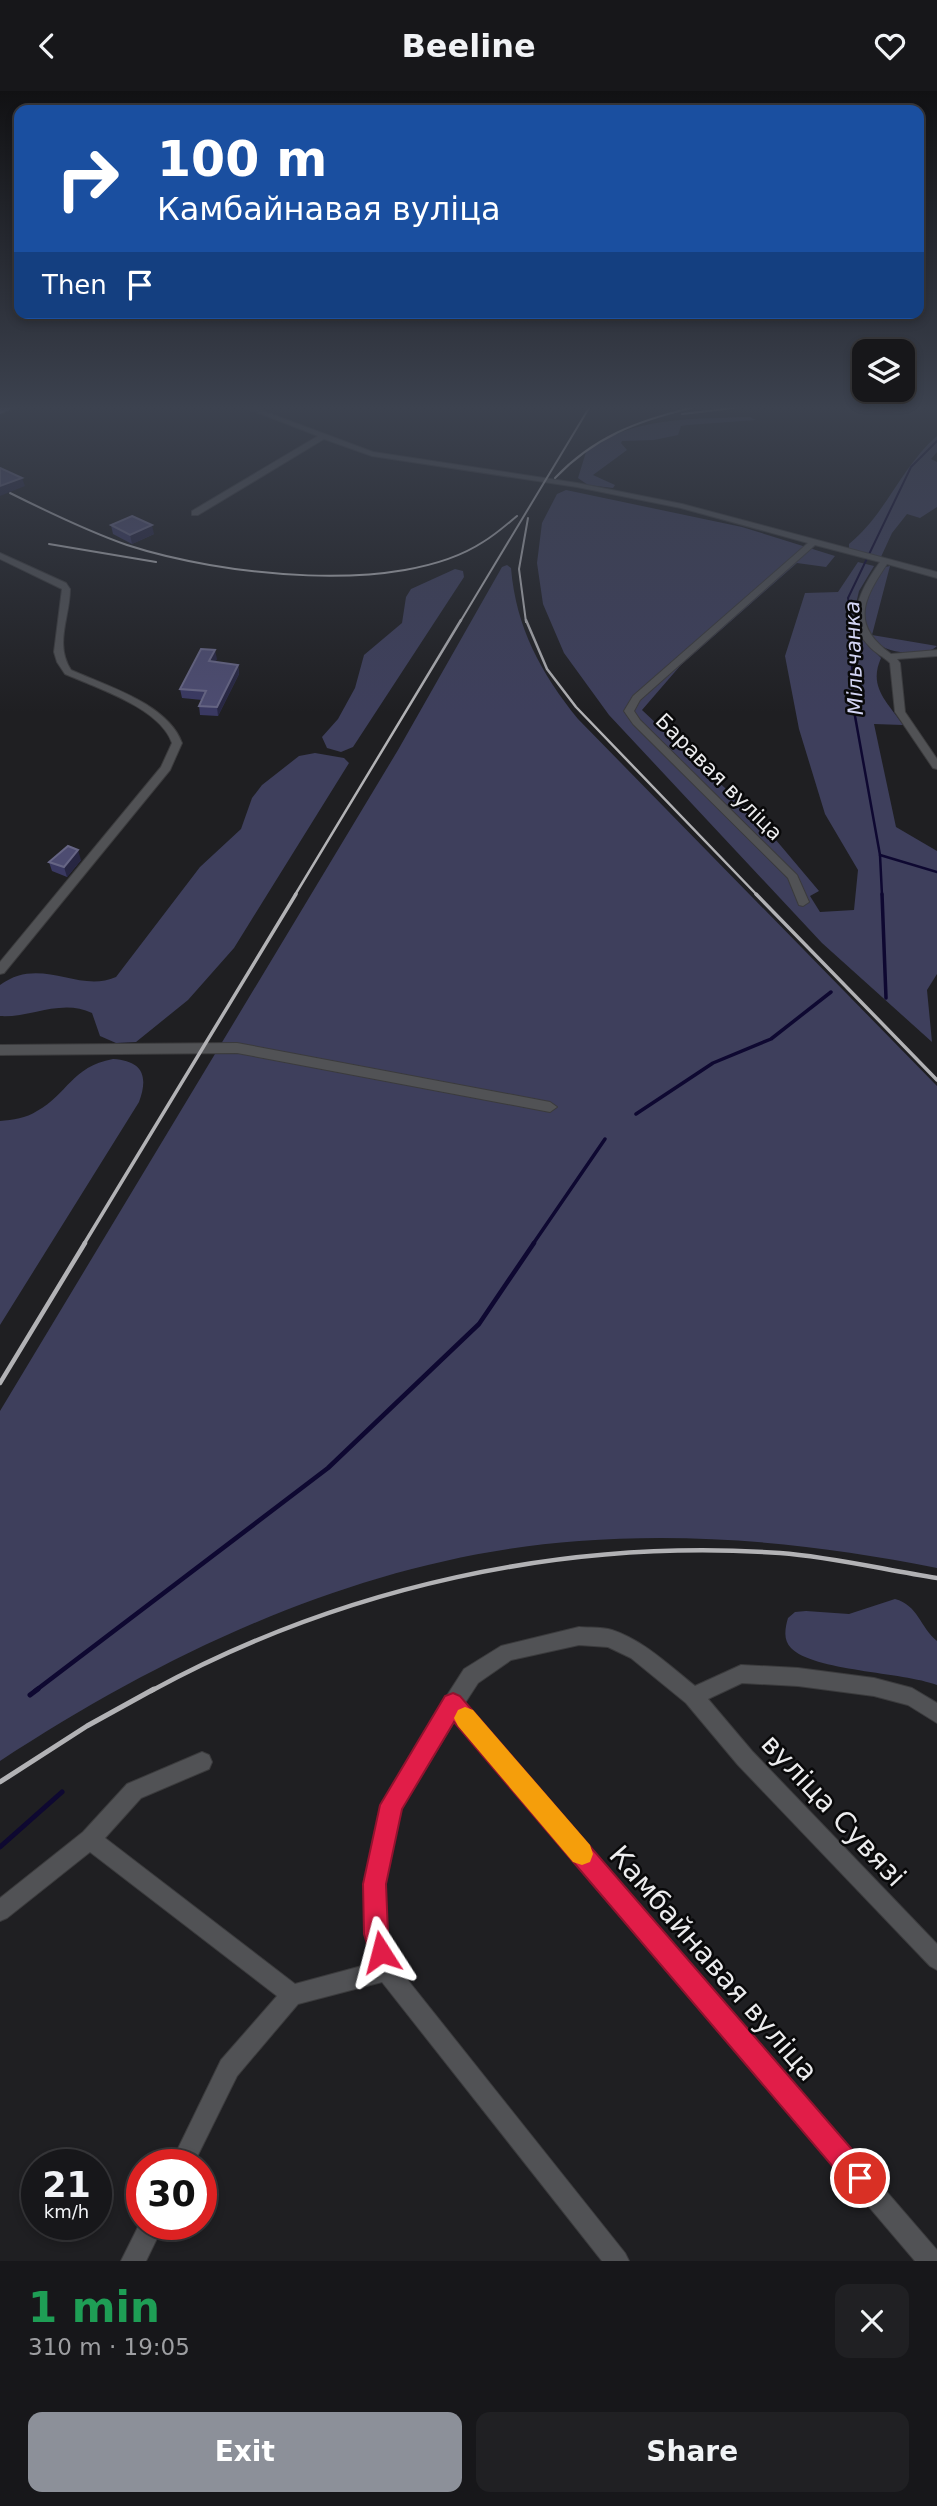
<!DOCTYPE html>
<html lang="en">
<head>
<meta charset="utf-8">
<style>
  :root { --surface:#17171a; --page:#202023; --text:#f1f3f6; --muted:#9e9fa2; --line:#363639; --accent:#8c9099 }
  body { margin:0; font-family:"DejaVu Sans",sans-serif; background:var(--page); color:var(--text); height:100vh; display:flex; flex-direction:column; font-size:26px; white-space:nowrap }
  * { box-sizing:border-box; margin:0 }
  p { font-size:23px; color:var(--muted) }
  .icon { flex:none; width:38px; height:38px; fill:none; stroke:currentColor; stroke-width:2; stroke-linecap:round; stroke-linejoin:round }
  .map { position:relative; height:2170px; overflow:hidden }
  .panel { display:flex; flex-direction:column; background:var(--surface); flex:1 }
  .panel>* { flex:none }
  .guide { position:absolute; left:14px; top:14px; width:910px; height:214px; border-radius:14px; box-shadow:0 4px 10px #0003,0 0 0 2px var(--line); background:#1a4fa0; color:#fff; overflow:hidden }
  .tools { position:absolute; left:852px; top:248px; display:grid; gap:14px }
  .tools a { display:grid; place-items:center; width:63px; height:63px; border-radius:14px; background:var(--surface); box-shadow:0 4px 10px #0003,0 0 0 2px var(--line); font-size:35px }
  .speed { position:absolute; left:21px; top:2058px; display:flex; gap:14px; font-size:35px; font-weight:700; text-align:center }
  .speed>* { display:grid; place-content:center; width:91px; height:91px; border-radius:50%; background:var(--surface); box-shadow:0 4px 10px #0003,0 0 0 2px var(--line); line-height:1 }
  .speed small { font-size:18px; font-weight:400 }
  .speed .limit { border:10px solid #d22; background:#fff; color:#111 }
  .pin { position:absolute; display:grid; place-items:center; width:60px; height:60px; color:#fff; margin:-30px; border:4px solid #fff; border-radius:50%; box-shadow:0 2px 7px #0007 }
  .me { position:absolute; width:77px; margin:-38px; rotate:351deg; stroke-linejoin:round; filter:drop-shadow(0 0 5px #0008) }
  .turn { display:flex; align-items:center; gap:24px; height:147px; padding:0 28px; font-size:32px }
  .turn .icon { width:91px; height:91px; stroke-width:2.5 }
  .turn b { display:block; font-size:49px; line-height:60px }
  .then { display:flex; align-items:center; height:66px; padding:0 28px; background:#0003; gap:14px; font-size:26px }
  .round { display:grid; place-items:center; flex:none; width:74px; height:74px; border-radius:14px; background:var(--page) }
  .summary { display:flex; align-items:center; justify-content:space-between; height:119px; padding:0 28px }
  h1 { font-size:42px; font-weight:600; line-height:52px; color:#1e9e55 }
  .button { display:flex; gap:14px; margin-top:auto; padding:14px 28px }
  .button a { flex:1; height:80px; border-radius:14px; background:var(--accent); color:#fff; font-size:28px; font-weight:600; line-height:80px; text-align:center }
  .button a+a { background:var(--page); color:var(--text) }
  header { display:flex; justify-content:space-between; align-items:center; height:91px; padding:0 28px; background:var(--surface); font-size:32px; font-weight:600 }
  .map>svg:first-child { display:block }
</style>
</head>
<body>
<header><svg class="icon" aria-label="back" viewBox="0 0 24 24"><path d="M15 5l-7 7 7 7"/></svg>Beeline<svg class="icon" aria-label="heart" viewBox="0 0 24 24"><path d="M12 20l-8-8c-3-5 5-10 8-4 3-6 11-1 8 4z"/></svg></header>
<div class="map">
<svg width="937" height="2170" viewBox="0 0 937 2170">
  <rect width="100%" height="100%" fill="#1f1f22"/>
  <g fill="#3e3f5c">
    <path d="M 750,326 L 756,329 L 687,334 L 681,335 L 678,344 L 654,349 L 622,350 L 621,352 L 627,359 L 593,384 L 615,394 L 613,397 L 588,394 L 578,387 L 586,361 C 630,325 696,328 750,326 Z"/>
    <path d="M 937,345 L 937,361 L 931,368 L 937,371 L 937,416 L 920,427 L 907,423 L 892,442 L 880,468 L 849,458 L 849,453 C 886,423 901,376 937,345 Z"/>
    <path d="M 566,399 L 742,436 L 835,465 L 826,476 L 797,472 L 680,575 L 642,619 L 759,729 L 819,800 L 810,805 L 820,821 L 854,819 L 858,779 L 825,723 L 799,638 L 785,565 L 805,502 L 838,501 L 858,471 L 874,475 L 859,500 L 855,517 L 862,547 L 881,567 C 868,596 887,610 903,634 L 874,633 L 896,736 L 937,760 L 937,883 L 927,899 L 932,951 L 822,852 L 609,624 L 564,562 L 543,513 L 537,472 L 542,432 L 557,403 Z"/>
    <path d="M 507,474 L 511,477 C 516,537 541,582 578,628 L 937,995 L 937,1477 C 819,1453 699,1441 579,1450 C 369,1465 173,1557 0,1670 L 0,1320 L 398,659 L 502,476 Z"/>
    <path d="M 890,475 L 872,544 L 937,555 C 930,562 920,561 911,561 C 880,564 858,542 866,509 C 870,497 879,486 885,476 Z"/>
    <path d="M 455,478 L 463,480 L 464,486 L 353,656 L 341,661 L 327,657 L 322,646 L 338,628 L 355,597 L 364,564 L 402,532 L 406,506 L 411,498 Z"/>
    <path d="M 315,662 L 344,667 L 349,672 L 234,857 L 188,909 L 136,951 L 116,952 L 100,945 L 92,922 C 62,907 30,927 0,925 L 0,894 C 41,864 78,903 116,886 L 200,776 L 241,738 L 252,707 L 262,694 L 299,665 Z"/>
    <path d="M 113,968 C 142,970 149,984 139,1011 L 0,1234 L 0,1030 C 13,1029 26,1027 37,1020 C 68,1003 71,976 113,968 Z"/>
    <path d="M 895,1508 C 918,1514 920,1536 937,1550 L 937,1594 C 903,1581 813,1580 791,1557 C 783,1549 785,1537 788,1527 L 795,1521 L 806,1520 L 849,1523 Z"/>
  </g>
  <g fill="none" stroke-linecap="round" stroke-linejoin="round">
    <path stroke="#0e0831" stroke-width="2" d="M 852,531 L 848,507 L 911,376 L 937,350"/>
    <g stroke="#0e0831" stroke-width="2.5">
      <path d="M 851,529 L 853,614 L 880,764 L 882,804"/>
      <path d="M 880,764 L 937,781"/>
    </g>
    <g stroke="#0e0831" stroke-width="3.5">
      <path d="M 882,803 L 886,907"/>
      <path d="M 636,1023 L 713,972 L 771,948 L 831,901"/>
      <path d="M 533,1153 L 605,1048"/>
    </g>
    <path stroke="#0e0831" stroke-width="4.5" d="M 35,1600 L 328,1377 L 479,1233 L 534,1152"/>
    <g stroke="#0e0831" stroke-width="5">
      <path d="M 30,1604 L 38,1598"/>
      <path d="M 0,1756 L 62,1701"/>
    </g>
    <defs>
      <g id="minor">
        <path d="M 246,317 L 255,317 L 373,361 L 577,392 L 682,413 L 937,481 L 937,487 L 887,473 C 862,510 851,534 891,563 L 937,559 L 937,565 L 897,568 L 900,572 L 905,621 L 937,668 L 937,678 L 933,677 L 895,621 L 890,572 C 884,566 875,562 869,555 C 843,529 862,496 880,471 L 815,454 L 640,609 L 634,620 L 640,629 L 797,784 L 809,811 L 803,815 L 799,814 L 788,787 L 633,633 L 624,620 L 633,605 L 808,452 L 681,417 L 577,396 L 372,365 L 324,348 L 198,424 L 192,424 L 192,420 L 318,345 Z"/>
        <path d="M 0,462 L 66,492 L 70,498 C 70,526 54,553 71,579 C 107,595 168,613 182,652 L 170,679 L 4,882 L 0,883 L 0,871 L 161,676 L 172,652 C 160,617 97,597 65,583 L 57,571 L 54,561 L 62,498 L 0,468 Z"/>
        <path d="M 237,952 L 550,1011 L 557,1016 L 550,1021 L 237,962 L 0,964 L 0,954 Z"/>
        <path d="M 579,1536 C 590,1537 602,1536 612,1539 C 643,1549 670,1575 695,1595 L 741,1574 L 798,1577 L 874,1587 L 912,1597 L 937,1612 L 937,1632 L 908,1614 L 874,1605 L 798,1595 L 742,1592 L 708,1608 L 752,1660 L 937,1853 L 937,1879 L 930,1875 L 738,1674 L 686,1612 L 631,1567 L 608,1556 L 579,1554 L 511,1569 L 478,1592 L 465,1612 L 937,2159 L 937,2170 L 915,2170 L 455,1629 L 401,1718 L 384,1793 L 386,1843 L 395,1873 L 625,2162 L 629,2170 L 602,2170 L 382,1891 L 298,1913 L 237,1985 L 193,2074 L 170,2074 L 221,1969 L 277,1905 L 90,1761 L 7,1827 L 0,1830 L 0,1807 L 83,1741 L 127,1693 L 202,1661 L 209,1664 L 212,1671 L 209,1678 L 141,1707 L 105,1747 L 295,1893 L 373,1872 L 366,1843 L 364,1793 L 382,1714 L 446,1606 L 464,1578 L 501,1555 Z"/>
        <path d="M 142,2128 L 142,2133 L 164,2133 L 146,2170 L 121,2170 Z"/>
      </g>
      <path id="major" d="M 0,317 L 14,317 L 0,323 Z"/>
    </defs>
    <use href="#minor" stroke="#3b3b3d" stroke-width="2"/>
    <use href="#major" stroke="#3b3b3d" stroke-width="2"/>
    <use href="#minor" fill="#515255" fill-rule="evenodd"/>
    <use href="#major" fill="#8384ba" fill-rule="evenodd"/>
    <g stroke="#b2b2b5" stroke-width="2">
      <path d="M 682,323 L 734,317"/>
      <path d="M 555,387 C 594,346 637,330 691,317"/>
      <path d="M 10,402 C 48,421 87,440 127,454 C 219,484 399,506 483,451 C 495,444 506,434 517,425"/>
      <path d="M 49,453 L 156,471"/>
      <path d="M 460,531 L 589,317"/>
      <path d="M 526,531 L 519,478 L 528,427"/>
    </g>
    <g stroke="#b2b2b5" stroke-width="2.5">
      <path d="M 526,529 L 547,578 L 576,616 L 757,804"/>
      <path d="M 295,804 L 461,529"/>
    </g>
    <g stroke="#b2b2b5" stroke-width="3.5">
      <path d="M 756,803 L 937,989"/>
      <path d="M 84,1153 L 296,803"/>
    </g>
    <g stroke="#b2b2b5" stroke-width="4.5">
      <path d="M 0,1292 L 85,1152"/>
      <path d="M 151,1600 C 342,1496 563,1447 780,1462 C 833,1466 885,1479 937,1487"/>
    </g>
    <path stroke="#b2b2b5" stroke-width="5" d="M 0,1691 L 87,1635 L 154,1598"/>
  </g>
  <g fill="#3a3962">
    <path d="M 111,434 L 154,443 L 132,453 L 113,443 Z"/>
    <path d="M 217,568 L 215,571 L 238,574 L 239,583 L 218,625 L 200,624 L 199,615 L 202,609 L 182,607 L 180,598 Z"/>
    <path d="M 81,769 L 67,786 L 52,780 L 49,771 Z"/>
  </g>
  <g fill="#272642">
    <path d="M 22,387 L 25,395 L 0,405 L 0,395 Z"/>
    <path d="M 152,434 L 154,443 L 132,453 L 130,444 Z"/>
    <path d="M 215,559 L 217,568 L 211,580 L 209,570 Z"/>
    <path d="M 238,574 L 239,583 L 218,625 L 217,616 Z"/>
    <path d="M 78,759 L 81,769 L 67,786 L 64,776 Z"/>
  </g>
  <g fill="#4d4c71" stroke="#666584" stroke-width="2">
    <path d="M 0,377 L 22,387 L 0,395 Z"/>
    <path d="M 132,425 L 152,434 L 130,444 L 111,434 Z"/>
    <path d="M 201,558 L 215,559 L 209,570 L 238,574 L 217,616 L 199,615 L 206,600 L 180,598 Z"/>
    <path d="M 68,755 L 78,759 L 64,776 L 49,771 Z"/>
  </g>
  <linearGradient id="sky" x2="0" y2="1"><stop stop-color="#111113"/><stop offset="0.51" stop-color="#3c424f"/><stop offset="1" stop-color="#3c424f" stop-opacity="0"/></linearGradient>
  <rect width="937" height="621" fill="url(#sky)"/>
  <path fill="#e11d48" stroke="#92132f" stroke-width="2" d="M 453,1602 L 460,1605 L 869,2078 L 873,2087 L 869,2097 L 860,2101 L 851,2097 L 454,1631 L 402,1718 L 386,1793 L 388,1843 L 393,1861 L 389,1869 L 381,1873 L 372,1869 L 364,1843 L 363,1793 L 380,1714 L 445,1605 Z"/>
  <path fill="#f59e0b" d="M 465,1616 L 473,1619 L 590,1754 L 593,1763 L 590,1771 L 582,1774 L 573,1771 L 458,1635 L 454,1627 L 458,1619 Z"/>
  <g text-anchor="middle" stroke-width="5" stroke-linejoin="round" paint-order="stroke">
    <g font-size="21" font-style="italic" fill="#d4d6f5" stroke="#09090a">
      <text transform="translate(854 567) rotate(-92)" y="7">Мільчанка</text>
    </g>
    <g font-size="21" fill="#ececee" stroke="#09090a">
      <text transform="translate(719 686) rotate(45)" y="7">Баравая вуліца</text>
    </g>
    <g font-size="28" fill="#ececee" stroke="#09090a">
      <text transform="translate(834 1719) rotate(47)" y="10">вуліца Сувязі</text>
      <text transform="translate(714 1872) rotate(49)" y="10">Камбайнавая вуліца</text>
    </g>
  </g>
</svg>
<div class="tools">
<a><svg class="icon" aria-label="layers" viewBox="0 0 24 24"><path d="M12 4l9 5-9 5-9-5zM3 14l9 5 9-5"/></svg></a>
</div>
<div class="speed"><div>21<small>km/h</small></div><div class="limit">30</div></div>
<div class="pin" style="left:860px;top:2087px;background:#d93025"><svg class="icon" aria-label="arrive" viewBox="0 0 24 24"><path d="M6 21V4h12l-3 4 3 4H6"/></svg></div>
<svg class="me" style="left:381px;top:1861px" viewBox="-20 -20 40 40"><path d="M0-17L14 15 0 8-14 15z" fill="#e11d48" stroke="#fff" stroke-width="4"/></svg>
<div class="guide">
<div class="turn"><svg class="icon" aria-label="right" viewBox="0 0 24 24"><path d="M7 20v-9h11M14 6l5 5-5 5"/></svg><div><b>100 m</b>Камбайнавая вуліца</div></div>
<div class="then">Then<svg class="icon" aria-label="arrive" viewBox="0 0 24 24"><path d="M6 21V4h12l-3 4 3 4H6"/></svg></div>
</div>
</div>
<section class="panel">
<div class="summary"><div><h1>1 min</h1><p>310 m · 19:05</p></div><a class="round"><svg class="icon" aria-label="close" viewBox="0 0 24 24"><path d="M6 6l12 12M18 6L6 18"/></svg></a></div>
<div class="button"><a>Exit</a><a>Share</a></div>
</section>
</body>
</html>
